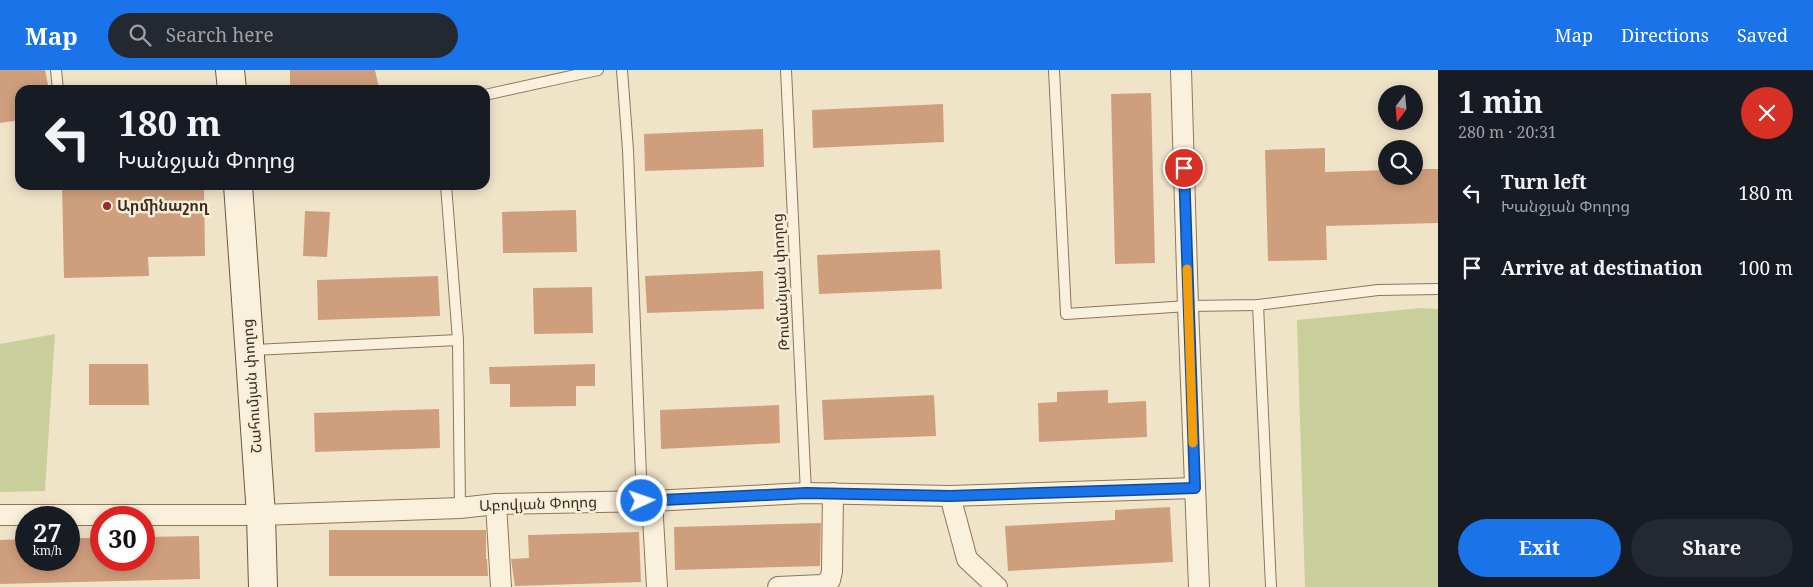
<!DOCTYPE html>
<html lang="en">
<head>
<meta charset="utf-8">
<style>
  :root { --surface:#171b24; --page:#242831; --text:#f1f3f6; --muted:#9ea1a6; --accent:#1a73e8 }
  body { margin:0; font-family:"Noto Serif","Noto Sans Armenian",serif; background:var(--page); color:var(--text); height:100vh; display:flex; flex-direction:column; font-size:19px; white-space:nowrap }
  * { box-sizing:border-box; margin:0 }
  p { font-size:16px; color:var(--muted) }
  .icon { flex:none; width:28px; height:28px; fill:none; stroke:currentColor; stroke-width:2; stroke-linecap:round; stroke-linejoin:round }
  .map { position:relative; flex:1; overflow:hidden }
  .details { display:flex; flex-direction:column; background:var(--surface); width:375px }
  .details>* { flex:none }
  .hud { position:absolute; left:15px; top:15px; width:475px; height:105px; border-radius:15px; box-shadow:0 2px 12px #0003; background:#171b24; color:var(--text); overflow:hidden }
  .needle { width:32px; rotate:196deg }
  .controls { position:absolute; left:1378px; top:15px; display:grid; gap:10px }
  .controls a { display:grid; place-items:center; width:45px; height:45px; border-radius:50%; background:var(--surface); box-shadow:0 2px 12px #0003; font-size:25px }
  .speed { position:absolute; left:15px; top:436px; display:flex; gap:10px; font-size:25px; font-weight:700; text-align:center }
  .speed>* { display:grid; place-content:center; width:65px; height:65px; border-radius:50%; background:var(--surface); box-shadow:0 2px 12px #0003; line-height:1 }
  .speed small { font-size:12px; font-weight:400 }
  .speed .limit { border:8px solid #d22; background:#fff; color:#111 }
  .pin { position:absolute; display:grid; place-items:center; width:42px; height:42px; color:#fff; margin:-21px; border:2px solid #fff; border-radius:50%; box-shadow:0 1px 5px #0007 }
  .me { position:absolute; width:55px; margin:-28px; rotate:87deg; stroke-linejoin:round; filter:drop-shadow(0 0 4px #0008) }
  .turn { display:flex; align-items:center; gap:18px; height:105px; padding:0 20px; font-size:22px }
  .turn .icon { width:65px; height:65px; stroke-width:2.5 }
  .turn b { display:block; font-size:35px; line-height:42px }
  .round { display:grid; place-items:center; flex:none; width:52px; height:52px; border-radius:26px; background:var(--page) }
  .head { display:flex; align-items:center; justify-content:space-between; height:85px; padding:0 20px }
  h1 { font-size:30px; font-weight:700; line-height:38px }
  .primary-button { display:flex; gap:10px; margin-top:auto; padding:10px 20px }
  .primary-button a { flex:1; height:58px; border-radius:30px; background:var(--accent); color:#fff; font-size:20px; font-weight:700; line-height:58px; text-align:center }
  .primary-button a+a { background:var(--page); color:var(--text) }
  ul { padding:0; list-style:none }
  li { display:flex; align-items:center; gap:15px; height:75px; padding:0 20px }
  li div { flex:1 }
  li b { display:block; font-size:19px }
  li em { font-style:normal }
  header { display:flex; align-items:center; gap:30px; box-sizing:border-box; height:70px; padding:0 25px; background:var(--accent); color:#fff }
  header strong { font-size:24px }
  nav { display:flex; gap:28px; margin-inline-start:auto; font-size:18px }
  .search { width:350px; height:45px; background:var(--page); display:flex; align-items:center; gap:12px; box-sizing:border-box; padding:0 18px; border-radius:28px; color:var(--muted); font-size:19px }
  main { display:flex; flex:1; min-height:0 }
  .map>svg:first-child { display:block }
</style>
</head>
<body>
<header>
<strong>Map</strong>
<div class="search"><svg class="icon" aria-label="search" viewBox="0 0 24 24"><circle cx="10" cy="10" r="6"/><path d="M15 15l6 6"/></svg>Search here</div>
<nav><a>Map</a><a>Directions</a><a>Saved</a></nav>
</header>
<main>
<div class="map">
<svg width="1438" height="517" viewBox="0 0 1438 517">
  <rect width="100%" height="100%" fill="#f0e4c8"/>
  <g fill="#c9cf9b">
    <path d="M 1421,238 L 1438,239 L 1438,517 L 1305,517 L 1297,250 Z"/>
    <path d="M 55,264 L 45,421 L 0,422 L 0,274 Z"/>
  </g>
  <g fill="#cf9f7d">
    <path d="M 0,0 L 45,0 L 49,20 L 20,20 L 20,50 L 0,53 Z"/>
    <path d="M 290,0 L 375,0 L 379,18 L 369,17 L 357,20 L 290,20 Z"/>
    <path d="M 1151,23 L 1155,193 L 1115,194 L 1111,24 Z"/>
    <path d="M 943,34 L 944,72 L 813,78 L 812,40 Z"/>
    <path d="M 763,59 L 764,97 L 645,101 L 644,64 Z"/>
    <path d="M 1325,78 L 1325,102 L 1386,100 L 1386,106 L 1414,106 L 1414,99 L 1438,99 L 1438,153 L 1326,156 L 1327,190 L 1268,191 L 1265,80 Z"/>
    <path d="M 62,115 L 204,115 L 205,186 L 148,187 L 149,206 L 64,208 Z"/>
    <path d="M 576,140 L 577,182 L 503,183 L 502,142 Z"/>
    <path d="M 305,141 L 330,142 L 327,187 L 303,186 Z"/>
    <path d="M 940,180 L 942,219 L 819,224 L 817,185 Z"/>
    <path d="M 763,201 L 764,239 L 647,243 L 645,206 Z"/>
    <path d="M 438,206 L 440,246 L 318,250 L 317,210 Z"/>
    <path d="M 592,217 L 593,263 L 534,264 L 533,218 Z"/>
    <path d="M 89,294 L 148,294 L 149,335 L 89,335 Z"/>
    <path d="M 595,294 L 595,316 L 576,316 L 576,336 L 510,337 L 510,314 L 490,314 L 489,297 Z"/>
    <path d="M 1108,320 L 1108,333 L 1146,331 L 1147,367 L 1039,372 L 1038,333 L 1057,332 L 1057,322 Z"/>
    <path d="M 934,325 L 936,366 L 824,370 L 822,330 Z"/>
    <path d="M 779,335 L 780,373 L 661,379 L 660,340 Z"/>
    <path d="M 439,339 L 440,378 L 315,382 L 314,343 Z"/>
    <path d="M 1170,437 L 1173,492 L 1008,501 L 1005,456 L 1115,450 L 1115,440 Z"/>
    <path d="M 821,453 L 820,496 L 675,500 L 674,457 Z"/>
    <path d="M 329,460 L 486,460 L 486,489 L 487,489 L 488,506 L 329,506 Z"/>
    <path d="M 639,462 L 641,512 L 515,516 L 511,489 L 529,488 L 528,465 Z"/>
    <path d="M 199,466 L 200,509 L 0,514 L 0,470 L 26,469 L 26,490 L 69,490 L 69,468 L 101,468 L 101,490 L 144,490 L 144,467 Z"/>
  </g>
  <g fill="none" stroke-linecap="round" stroke-linejoin="round">
    <defs>
      <g id="lane">
        <path d="M 56,0 L 58,20"/>
        <path d="M 622,0 L 628,80 L 642,431"/>
        <path d="M 786,0 L 806,423"/>
        <path d="M 1054,0 L 1066,244 L 1188,236 L 1258,235 L 1378,220 L 1438,219"/>
        <path d="M 485,25 L 598,0"/>
        <path d="M 446,115 L 458,270 L 460,438"/>
        <path d="M 1258,235 L 1271,517"/>
        <path d="M 252,280 L 458,270"/>
      </g>
      <g id="street">
        <path d="M 1181,0 L 1188,236 L 1199,517"/>
        <path d="M 950,426 L 967,489 L 997,517"/>
        <path d="M 652,431 L 657,517"/>
        <path d="M 496,434 L 501,517"/>
        <path d="M 0,445 L 261,445 L 460,438 L 496,434 L 652,431 L 806,423 L 950,426 L 1195,418"/>
        <path d="M 778,517 L 822,515 L 830,510 L 832,501 L 833,423"/>
      </g>
      <g id="secondary">
        <path d="M 230,0 L 232,20"/>
        <path d="M 238,115 L 261,445 L 263,517"/>
      </g>
    </defs>
    <use href="#lane" stroke="#8d765c" stroke-width="12"/>
    <use href="#street" stroke="#8d765c" stroke-width="22"/>
    <use href="#secondary" stroke="#6f573f" stroke-width="30"/>
    <use href="#lane" stroke="#faf1dc" stroke-width="10"/>
    <use href="#street" stroke="#faf1dc" stroke-width="20"/>
    <use href="#secondary" stroke="#faf1dc" stroke-width="28"/>
  </g>
  <g fill="none" stroke-linecap="round" stroke-linejoin="round">
    <defs>
      <path id="route" d="M 642,431 L 806,423 L 950,426 L 1195,418 L 1184,98"/>
    </defs>
    <use href="#route" stroke="#114b97" stroke-width="12"/>
    <use href="#route" stroke="#1a73e8" stroke-width="9"/>
    <path stroke="#f59e0b" stroke-width="9" d="M 1187,199 L 1193,373"/>
  </g>
  <circle fill="#9e2a2b" stroke="#f7eed8" stroke-width="2" cx="107" cy="136" r="5"/>
  <g text-anchor="middle" stroke-width="5" stroke-linejoin="round" paint-order="stroke">
    <g font-size="15" font-weight="bold" fill="#3d2e20" stroke="#f7eed8" text-anchor="start">
      <text x="117" y="141">Արմինաշող</text>
    </g>
    <g font-size="15" fill="#3d2e20" stroke="#f7eed8">
      <text transform="translate(781 212) rotate(-93)" y="5">Թումանյան փողոց</text>
      <text transform="translate(252 316) rotate(-94)" y="5">Շահումյան փողոց</text>
      <text transform="translate(538 434) rotate(-2)" y="5">Աբովյան Փողոց</text>
    </g>
  </g>
</svg>
<div class="controls">
<a><svg class="needle" viewBox="-14 -14 28 28"><path d="M0-13l5 13h-10z" fill="#e53935"/><path d="M0 13l5-13h-10z" fill="#9ea1a6"/></svg></a>
<a><svg class="icon" aria-label="search" viewBox="0 0 24 24"><circle cx="10" cy="10" r="6"/><path d="M15 15l6 6"/></svg></a>
</div>
<div class="speed"><div>27<small>km/h</small></div><div class="limit">30</div></div>
<div class="pin" style="left:1184px;top:98px;background:#d93025"><svg class="icon" aria-label="arrive" viewBox="0 0 24 24"><path d="M6 21V4h12l-3 4 3 4H6"/></svg></div>
<svg class="me" style="left:642px;top:431px" viewBox="-20 -20 40 40"><circle r="17" fill="#1a73e8" stroke="#fff" stroke-width="3"/><path d="M0-11L8 9 0 5-8 9z" fill="#fff"/></svg>
<div class="hud">
<div class="turn"><svg class="icon" aria-label="left" viewBox="0 0 24 24"><path d="M17 20v-9H6M10 6l-5 5 5 5"/></svg><div><b>180 m</b>Խանջյան Փողոց</div></div>
</div>
</div>
<section class="details">
<div class="head"><div><h1>1 min</h1><p>280 m · 20:31</p></div><a class="round" style="background:#d93025;color:#fff"><svg class="icon" aria-label="close" viewBox="0 0 24 24"><path d="M6 6l12 12M18 6L6 18"/></svg></a></div>
<ul>
<li><svg class="icon" aria-label="left" viewBox="0 0 24 24"><path d="M17 20v-9H6M10 6l-5 5 5 5"/></svg><div><b>Turn left</b><p>Խանջյան Փողոց</p></div><em>180 m</em></li>
<li><svg class="icon" aria-label="arrive" viewBox="0 0 24 24"><path d="M6 21V4h12l-3 4 3 4H6"/></svg><div><b>Arrive at destination</b></div><em>100 m</em></li>
</ul>
<div class="primary-button"><a>Exit</a><a>Share</a></div>
</section>
</main>
</body>
</html>
